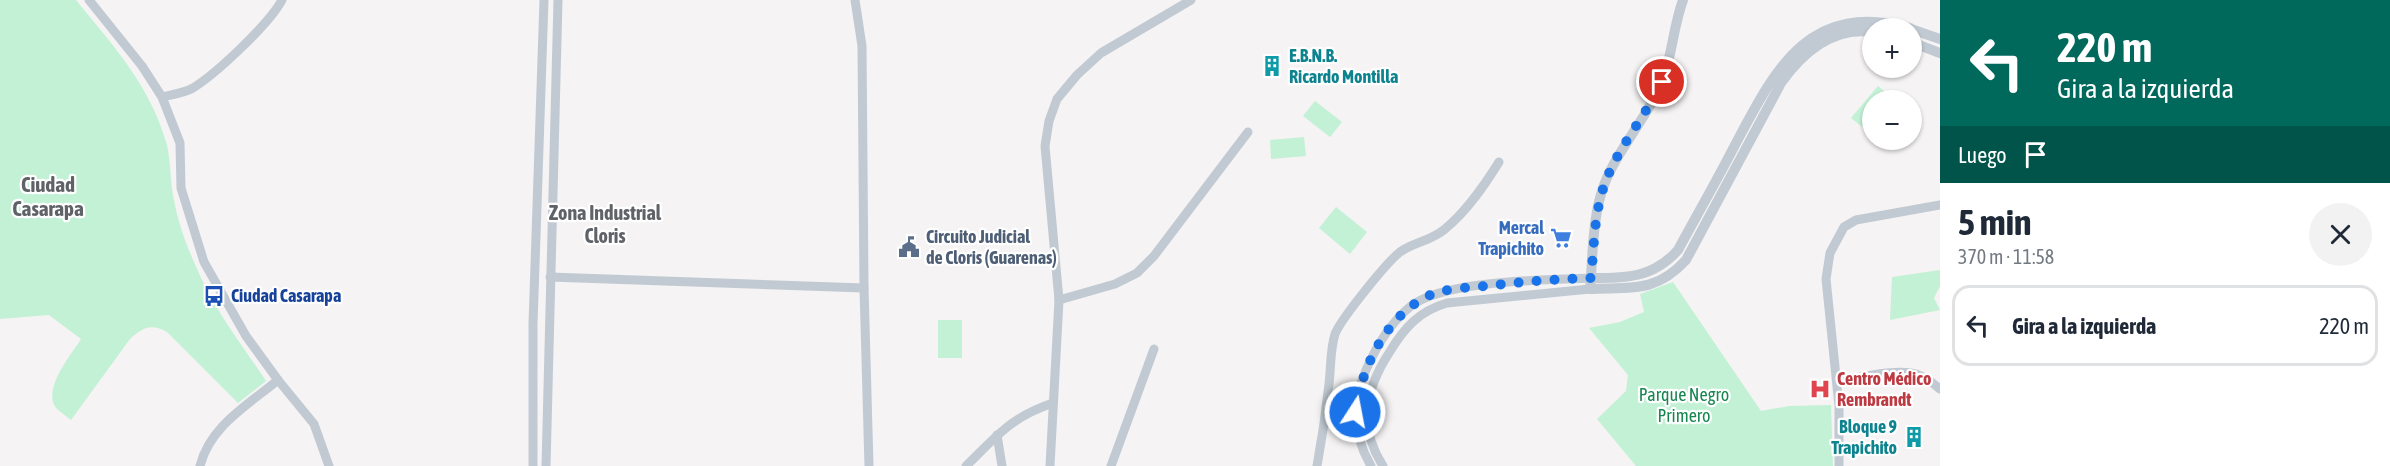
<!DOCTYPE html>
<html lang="es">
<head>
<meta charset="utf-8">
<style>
  :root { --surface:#fff; --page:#f2f2f3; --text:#1f2937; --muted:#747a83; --line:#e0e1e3 }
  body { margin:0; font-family:"Asap Condensed",sans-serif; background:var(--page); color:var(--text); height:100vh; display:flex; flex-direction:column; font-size:22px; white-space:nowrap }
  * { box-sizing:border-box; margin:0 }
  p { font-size:20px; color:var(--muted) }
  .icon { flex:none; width:33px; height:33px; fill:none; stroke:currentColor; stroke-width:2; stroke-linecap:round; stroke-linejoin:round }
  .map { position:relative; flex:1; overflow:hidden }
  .sheet { display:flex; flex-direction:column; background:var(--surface); width:450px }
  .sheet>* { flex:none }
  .top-card { background:#00695c; color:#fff; overflow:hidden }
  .fabs { position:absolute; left:1862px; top:18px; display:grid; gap:12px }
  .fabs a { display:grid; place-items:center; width:60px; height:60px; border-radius:50%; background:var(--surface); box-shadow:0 2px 4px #0004; font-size:30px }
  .pin { position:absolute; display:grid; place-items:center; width:51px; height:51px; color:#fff; margin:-26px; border:3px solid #fff; border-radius:50%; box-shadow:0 2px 6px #0007 }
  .me { position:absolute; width:66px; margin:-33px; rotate:11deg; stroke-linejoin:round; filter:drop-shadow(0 0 4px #0008) }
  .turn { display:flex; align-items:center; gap:21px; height:126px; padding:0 18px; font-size:27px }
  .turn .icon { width:78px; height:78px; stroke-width:2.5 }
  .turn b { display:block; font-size:42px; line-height:51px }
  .then { display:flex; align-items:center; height:57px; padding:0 18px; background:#0003; gap:12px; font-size:22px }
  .round { display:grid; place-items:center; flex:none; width:63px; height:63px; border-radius:32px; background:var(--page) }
  .head { display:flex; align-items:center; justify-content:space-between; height:102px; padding:0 18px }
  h1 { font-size:36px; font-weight:700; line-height:45px }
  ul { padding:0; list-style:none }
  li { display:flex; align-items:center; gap:18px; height:81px; margin:0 12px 9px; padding:0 6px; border:3px solid var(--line); border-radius:18px }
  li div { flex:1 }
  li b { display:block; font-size:22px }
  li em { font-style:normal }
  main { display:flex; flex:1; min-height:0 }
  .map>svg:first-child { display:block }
</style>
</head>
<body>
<main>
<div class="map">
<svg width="1940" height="466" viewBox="0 0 1940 466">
  <rect width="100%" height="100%" fill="#f5f3f3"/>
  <g fill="#c3f1d5">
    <path d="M 0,0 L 76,0 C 114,47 150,85 167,145 C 171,163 170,182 174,200 C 178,223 187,247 197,269 C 214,309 242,345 266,381 L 238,403 L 167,332 C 150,323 143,328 130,339 L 71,420 C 66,416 60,412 56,408 C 42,389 71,355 81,339 L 49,315 L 0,319 Z"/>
    <path d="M 1878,86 L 1895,100 L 1872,100 L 1871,134 L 1851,118 Z"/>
    <path d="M 1315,101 L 1342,122 L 1330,137 L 1303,116 Z"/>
    <path d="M 1304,137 L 1306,156 L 1271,159 L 1270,140 Z"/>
    <path d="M 1336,207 L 1367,232 L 1350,254 L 1319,228 Z"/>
    <path d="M 1940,270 L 1940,286 L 1934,298 L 1940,310 L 1890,320 L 1892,277 Z"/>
    <path d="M 1673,282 L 1761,411 L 1789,406 L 1831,405 L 1833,466 L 1636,466 L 1597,419 L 1626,391 L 1628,375 L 1589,328 L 1620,322 L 1644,312 L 1640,294 Z"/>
    <rect x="938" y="320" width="24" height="38"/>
  </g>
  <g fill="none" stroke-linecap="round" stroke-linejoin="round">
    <g stroke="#c1cad2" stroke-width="9">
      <path d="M 89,0 L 142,66 L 162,97 L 180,143 L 181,188 L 204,262 L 246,336 L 278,380 L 314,424 L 329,466"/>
      <path d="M 855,0 L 862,46 L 864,288 L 869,466"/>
      <path d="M 162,97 C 171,95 184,93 193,88 C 217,73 269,24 282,0"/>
      <path d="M 550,277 L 864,288"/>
      <path d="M 1059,300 L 1115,284 L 1137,273 L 1154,256 L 1248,132"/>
      <path d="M 1837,381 C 1857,378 1898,368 1916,374 C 1925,377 1933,383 1940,389"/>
      <path d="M 997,435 L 1002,466"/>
      <path d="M 200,466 C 210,426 248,405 278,380"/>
      <path d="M 533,466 L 533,324 L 544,0"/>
      <path d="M 546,466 L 558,0"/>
      <path d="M 966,466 C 997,436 1011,417 1053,403"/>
      <path d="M 1050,466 L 1059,300 L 1045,146 L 1049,121 L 1057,99 L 1077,75 L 1101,53 L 1191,0"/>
      <path d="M 1111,466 L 1154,349"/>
      <path d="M 1317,466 C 1322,439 1326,412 1329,384 C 1331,368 1330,350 1335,334 C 1341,319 1386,263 1400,252 C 1414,242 1431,241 1445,229 C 1467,211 1484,186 1499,162"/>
      <path d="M 1371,466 C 1353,435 1351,403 1366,370 C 1376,347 1391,322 1411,306 C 1444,280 1547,280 1591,278"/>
      <path d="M 1383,466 C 1358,427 1365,390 1389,353 C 1404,328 1419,311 1447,303 L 1590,289"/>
      <path d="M 1839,466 L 1839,406 L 1826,279 L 1830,253 L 1844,227 L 1856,220 L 1940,205"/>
    </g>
    <g stroke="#c1cad2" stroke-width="10">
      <path d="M 1683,0 C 1673,27 1672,58 1661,85 C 1645,120 1618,149 1604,185 C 1592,217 1593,256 1590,289 C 1631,287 1656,293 1686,260 L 1781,83 C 1802,53 1833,26 1872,32"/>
      <path d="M 1911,29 L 1940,39"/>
      <path d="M 1911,42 L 1940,53"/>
      <path d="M 1591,278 C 1627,278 1653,278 1678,250 C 1697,215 1717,180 1735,145 C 1775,70 1808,0 1910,28"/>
    </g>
  </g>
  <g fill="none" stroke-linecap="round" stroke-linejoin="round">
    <path stroke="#1a73e8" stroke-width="10" stroke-dasharray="0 18" d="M 1355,412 C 1362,368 1385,317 1428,296 C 1445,288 1467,288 1486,286 C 1521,282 1556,279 1591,278 C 1594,248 1594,215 1604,186 C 1616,150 1645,117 1662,82"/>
  </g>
  <defs>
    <symbol id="building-bare" viewBox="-9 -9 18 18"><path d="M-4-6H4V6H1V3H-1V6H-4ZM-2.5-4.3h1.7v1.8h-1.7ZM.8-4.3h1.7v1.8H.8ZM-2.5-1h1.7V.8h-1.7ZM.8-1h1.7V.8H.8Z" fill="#0f9aa8" stroke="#fff" stroke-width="2.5" paint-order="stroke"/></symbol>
    <symbol id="supermarket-bare" viewBox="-9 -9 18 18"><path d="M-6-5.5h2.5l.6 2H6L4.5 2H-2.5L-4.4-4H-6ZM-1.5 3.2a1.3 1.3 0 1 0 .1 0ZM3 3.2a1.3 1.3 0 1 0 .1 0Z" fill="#3f7fe0" stroke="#fff" stroke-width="2.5" paint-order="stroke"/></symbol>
    <symbol id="civic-bare" viewBox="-9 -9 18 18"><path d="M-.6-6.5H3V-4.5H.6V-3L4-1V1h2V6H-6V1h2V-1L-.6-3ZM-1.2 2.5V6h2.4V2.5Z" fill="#5c6f8a" stroke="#fff" stroke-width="2.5" paint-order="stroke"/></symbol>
    <symbol id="bus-bare" viewBox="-9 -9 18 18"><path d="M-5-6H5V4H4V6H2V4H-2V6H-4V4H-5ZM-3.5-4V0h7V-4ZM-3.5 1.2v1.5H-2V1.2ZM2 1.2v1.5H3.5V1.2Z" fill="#1a4fb4" stroke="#fff" stroke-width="2.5" paint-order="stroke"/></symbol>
    <symbol id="hospital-bare" viewBox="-9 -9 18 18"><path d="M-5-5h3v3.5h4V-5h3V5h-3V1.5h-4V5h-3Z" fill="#e0444e" stroke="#fff" stroke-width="2.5" paint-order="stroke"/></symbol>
  </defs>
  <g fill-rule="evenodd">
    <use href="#building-bare" x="1257" y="51" width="30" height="30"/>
    <use href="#supermarket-bare" x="1546" y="223" width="30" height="30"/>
    <use href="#civic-bare" x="894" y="232" width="30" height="30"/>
    <use href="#bus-bare" x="199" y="281" width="30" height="30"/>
    <use href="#hospital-bare" x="1805" y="374" width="30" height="30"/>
    <use href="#building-bare" x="1899" y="422" width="30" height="30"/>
  </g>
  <g text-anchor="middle" stroke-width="4.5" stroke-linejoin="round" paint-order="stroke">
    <g font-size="18" font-weight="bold" fill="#0d838f" stroke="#fff" text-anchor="start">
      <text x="1289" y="62">E.B.N.B.<tspan x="1289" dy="21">Ricardo Montilla</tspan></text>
      <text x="1897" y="433" text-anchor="end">Bloque 9<tspan x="1897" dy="21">Trapichito</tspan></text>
    </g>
    <g font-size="18" font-weight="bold" fill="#366cbe" stroke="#fff" text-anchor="end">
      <text x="1544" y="234">Mercal<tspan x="1544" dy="21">Trapichito</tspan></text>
    </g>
    <g font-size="18" font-weight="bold" fill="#4e5e75" stroke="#fff" text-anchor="start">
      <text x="926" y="243">Circuito Judicial<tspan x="926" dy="21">de Cloris (Guarenas)</tspan></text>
    </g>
    <g font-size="18" font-weight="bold" fill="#164399" stroke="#fff" text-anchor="start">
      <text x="231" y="302">Ciudad Casarapa</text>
    </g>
    <g font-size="18" font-weight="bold" fill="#be3a42" stroke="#fff" text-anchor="start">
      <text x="1837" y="385">Centro Médico<tspan x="1837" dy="21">Rembrandt</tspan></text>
    </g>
    <g font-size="18" fill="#17864f" stroke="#fff">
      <text x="1684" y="401">Parque Negro<tspan x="1684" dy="21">Primero</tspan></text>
    </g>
    <g font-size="20" font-weight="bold" fill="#5f6368" stroke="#fff">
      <text x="605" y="220">Zona Industrial<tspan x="605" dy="23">Cloris</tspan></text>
    </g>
    <g font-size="21" font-weight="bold" fill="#5f6368" stroke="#fff">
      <text x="48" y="192">Ciudad<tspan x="48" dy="24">Casarapa</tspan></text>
    </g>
  </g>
</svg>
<div class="fabs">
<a>+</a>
<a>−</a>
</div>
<div class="pin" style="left:1662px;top:82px;background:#d93025"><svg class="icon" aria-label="arrive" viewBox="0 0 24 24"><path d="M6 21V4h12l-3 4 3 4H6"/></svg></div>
<svg class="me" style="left:1355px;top:412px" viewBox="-20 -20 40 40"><circle r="17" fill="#1a73e8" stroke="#fff" stroke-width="3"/><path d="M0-11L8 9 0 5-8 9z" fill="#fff"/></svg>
</div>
<section class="sheet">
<div class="top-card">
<div class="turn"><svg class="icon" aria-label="left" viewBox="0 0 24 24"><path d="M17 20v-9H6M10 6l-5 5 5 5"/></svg><div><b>220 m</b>Gira a la izquierda</div></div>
<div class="then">Luego<svg class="icon" aria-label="arrive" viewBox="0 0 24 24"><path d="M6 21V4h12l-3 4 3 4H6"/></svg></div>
</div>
<div class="head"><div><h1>5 min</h1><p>370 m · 11:58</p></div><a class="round"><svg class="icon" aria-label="close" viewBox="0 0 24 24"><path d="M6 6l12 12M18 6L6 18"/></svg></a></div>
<ul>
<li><svg class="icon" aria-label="left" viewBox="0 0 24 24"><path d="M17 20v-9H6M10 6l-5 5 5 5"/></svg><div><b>Gira a la izquierda</b></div><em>220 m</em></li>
</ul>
</section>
</main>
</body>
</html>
